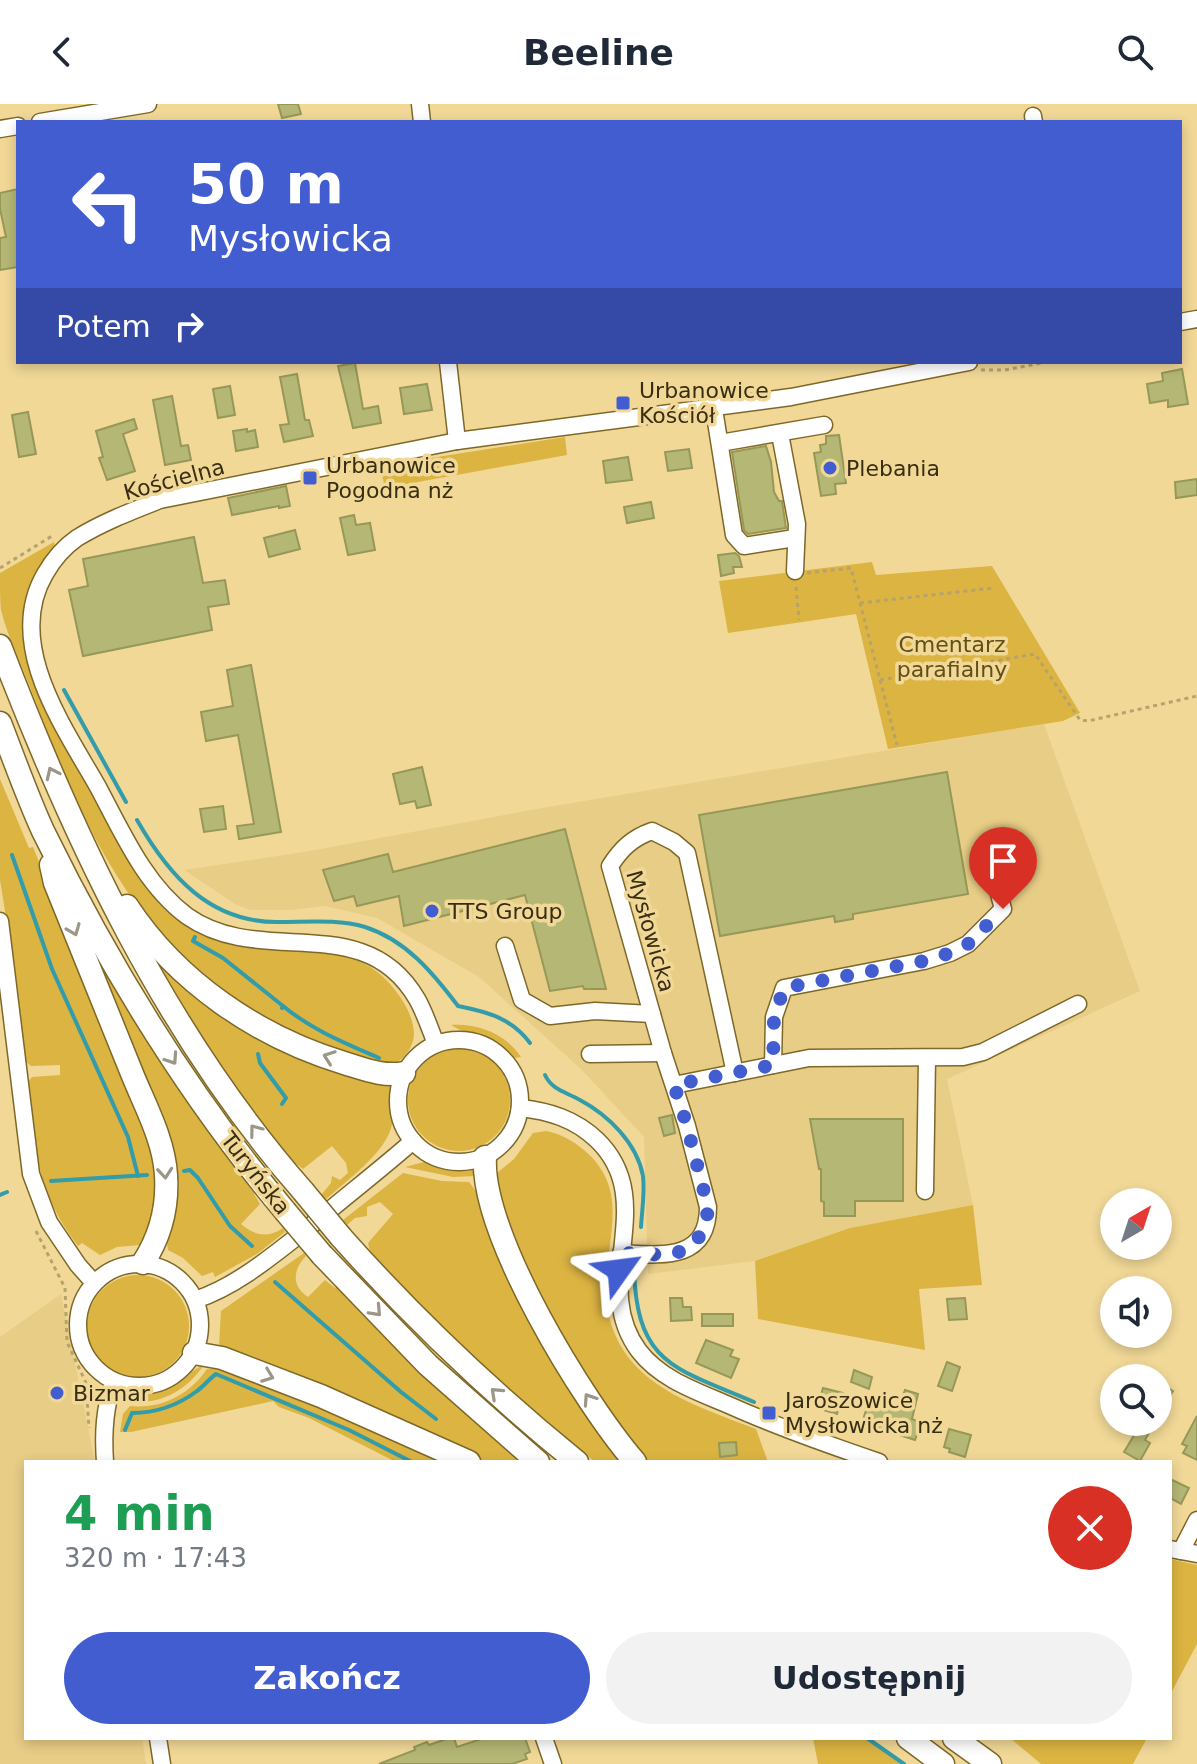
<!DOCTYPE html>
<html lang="pl">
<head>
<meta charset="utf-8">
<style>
  :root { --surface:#fff; --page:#f2f2f3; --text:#1f2937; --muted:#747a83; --accent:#425dd0 }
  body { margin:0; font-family:"DejaVu Sans",sans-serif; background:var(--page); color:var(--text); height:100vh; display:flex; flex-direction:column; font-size:30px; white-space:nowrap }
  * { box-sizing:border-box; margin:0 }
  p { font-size:26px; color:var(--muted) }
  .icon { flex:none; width:44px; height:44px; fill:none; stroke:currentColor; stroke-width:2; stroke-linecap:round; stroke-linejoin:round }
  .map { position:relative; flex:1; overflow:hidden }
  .sheet { position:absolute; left:24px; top:1356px; width:1148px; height:280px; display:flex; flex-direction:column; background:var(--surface); border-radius:0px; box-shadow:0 4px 12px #0003 }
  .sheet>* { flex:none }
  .banner { position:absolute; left:16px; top:16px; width:1166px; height:244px; border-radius:0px; box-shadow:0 4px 12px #0003; background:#425dd0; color:#fff; overflow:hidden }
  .needle { width:52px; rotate:39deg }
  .tools { position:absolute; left:1100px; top:1084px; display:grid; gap:16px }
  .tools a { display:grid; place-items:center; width:72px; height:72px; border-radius:50%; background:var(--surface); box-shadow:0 4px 12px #0003; font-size:40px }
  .pin { position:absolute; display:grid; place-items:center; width:68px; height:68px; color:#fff; margin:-82px -34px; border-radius:50% 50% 50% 0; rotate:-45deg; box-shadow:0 0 8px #0007 }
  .pin .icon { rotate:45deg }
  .me { position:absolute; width:88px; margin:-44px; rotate:59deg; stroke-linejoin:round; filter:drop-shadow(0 0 6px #0008) }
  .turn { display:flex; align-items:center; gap:28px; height:168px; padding:0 40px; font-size:36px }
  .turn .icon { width:104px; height:104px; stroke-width:2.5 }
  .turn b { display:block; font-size:56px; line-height:68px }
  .then { display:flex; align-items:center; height:76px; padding:0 40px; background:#0003; gap:16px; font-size:30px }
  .round { display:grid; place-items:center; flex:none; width:84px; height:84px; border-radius:42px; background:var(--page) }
  .summary { display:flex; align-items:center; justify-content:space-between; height:136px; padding:0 40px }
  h1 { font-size:48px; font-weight:700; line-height:60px; color:#1e9e55 }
  .primary-button { display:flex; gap:16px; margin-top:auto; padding:16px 40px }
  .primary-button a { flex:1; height:92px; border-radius:48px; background:var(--accent); color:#fff; font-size:32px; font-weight:700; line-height:92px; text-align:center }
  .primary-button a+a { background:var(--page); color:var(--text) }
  header { display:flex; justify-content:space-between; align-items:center; height:104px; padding:0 40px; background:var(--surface); font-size:36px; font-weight:700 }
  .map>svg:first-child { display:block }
</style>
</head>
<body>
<header><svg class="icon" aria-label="back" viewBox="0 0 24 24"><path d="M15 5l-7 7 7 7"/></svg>Beeline<svg class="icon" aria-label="search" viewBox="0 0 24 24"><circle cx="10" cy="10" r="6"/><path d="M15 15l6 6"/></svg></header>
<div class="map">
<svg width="1197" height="1660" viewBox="0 0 1197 1660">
  <rect width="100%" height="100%" fill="#f1d897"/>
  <g fill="#e8cd86">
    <path d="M 1044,620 L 1140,887 L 947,975 L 973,1101 L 850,1124 L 755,1157 L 648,1170 L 644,1033 L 582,966 L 479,873 L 377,814 L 325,802 L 292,806 L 250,806 L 235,800 L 184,766 L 304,748 L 542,704 Z"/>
    <path d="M 61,1190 L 95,1358 L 26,1358 L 26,1634 L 142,1634 L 146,1660 L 0,1660 L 0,1233 Z"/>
  </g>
  <g fill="#dcb442">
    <path d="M 565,333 L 567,351 L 385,384 L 380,362 Z"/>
    <path d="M 54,438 L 55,443 C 35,472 24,495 24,530 L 147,783 C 166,807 189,827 218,837 C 281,859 353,825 398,890 C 406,901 413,914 414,929 C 414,947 398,964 379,962 C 364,960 347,950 333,945 C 316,939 297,934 282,926 C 254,911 227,891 200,873 L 203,869 C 115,801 72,692 33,591 C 23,563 8,535 1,506 C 0,495 0,481 0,469 Z"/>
    <path d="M 872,458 L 876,471 L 992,462 L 1080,609 L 1063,617 L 888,645 L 856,510 L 728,529 L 719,477 Z"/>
    <path d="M 0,675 L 29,744 L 33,743 L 149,1027 L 159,1078 L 151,1127 L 140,1141 L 117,1143 L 100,1151 L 82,1139 L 78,1142 C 36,1087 35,1045 27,979 L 32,973 L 60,971 L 60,961 L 31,962 L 25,957 L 17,882 L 0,776 Z"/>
    <path d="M 79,816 L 258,1087 L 254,1090 L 260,1100 L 241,1120 C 254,1131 267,1135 283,1124 L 285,1128 L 257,1150 L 215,1173 L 213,1168 L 202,1172 L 183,1154 L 168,1146 L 167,1139 L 163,1138 L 174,1091 Z"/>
    <path d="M 138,830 L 321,958 L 393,982 C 388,995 394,1006 392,1020 C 388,1047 345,1078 325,1096 L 321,1091 L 331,1079 L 332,1072 L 340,1076 L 348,1069 L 346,1059 L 332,1042 L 303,1065 L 290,1055 L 288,1056 L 210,949 Z"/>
    <path d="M 451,921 C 478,919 506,930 521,953 L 514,954 C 495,930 473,935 451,921 Z"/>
    <circle cx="459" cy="996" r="51"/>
    <path d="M 546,1027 C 561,1030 572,1036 584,1046 C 631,1086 606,1133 606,1184 C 605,1209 614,1234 628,1253 C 658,1292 713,1308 756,1325 L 768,1358 L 646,1358 L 576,1263 L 510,1131 L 497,1079 L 497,1069 L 514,1055 L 533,1029 Z"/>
    <path d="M 424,1058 L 451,1065 L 473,1064 L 476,1072 L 453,1073 L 405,1063 Z"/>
    <path d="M 403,1069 L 442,1077 L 469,1078 L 476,1087 L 480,1086 L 627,1358 L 595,1358 L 480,1262 L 371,1153 L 368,1139 L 393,1110 L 380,1098 L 367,1103 L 367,1112 L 355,1114 L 347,1121 L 343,1116 Z"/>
    <path d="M 973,1101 L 982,1181 L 919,1185 L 925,1246 L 758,1215 L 755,1157 L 850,1124 Z"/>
    <path d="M 304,1149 L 306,1152 C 293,1165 291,1182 308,1193 L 325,1176 L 335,1184 L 338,1181 L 526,1358 L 481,1358 L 426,1331 L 219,1242 L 221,1207 Z"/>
    <circle cx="138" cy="1222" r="51"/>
    <path d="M 204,1261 C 185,1288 161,1300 129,1298 C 142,1290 157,1289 171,1282 C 183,1276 191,1266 204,1261 Z"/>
    <path d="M 207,1265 L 221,1265 L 317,1303 L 439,1358 L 396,1358 L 309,1314 L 279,1303 L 273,1297 L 131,1328 L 120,1328 L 123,1310 L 130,1302 C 162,1305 189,1291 207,1265 Z"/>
    <path d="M 1170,1455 L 1197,1461 L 1197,1540 L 1170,1591 Z"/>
    <path d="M 813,1634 L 869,1634 L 906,1660 L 818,1660 Z"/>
    <path d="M 1010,1634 L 1147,1634 L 1133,1660 L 1041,1660 Z"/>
  </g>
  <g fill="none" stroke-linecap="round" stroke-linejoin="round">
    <g stroke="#329cab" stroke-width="4">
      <path d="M 64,586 L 126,698"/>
      <path d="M 137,716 C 169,772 210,819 279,818 C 308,818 338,815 365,823 C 406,836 433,869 458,902 C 488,908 511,914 530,939"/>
      <path d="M 12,751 L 52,865 L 128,1033 L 138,1072"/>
      <path d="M 195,833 L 193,837 L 223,854 L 283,902 L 282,904"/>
      <path d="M 283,902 C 312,926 345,939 379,954"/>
      <path d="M 258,950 L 260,959 L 286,994 L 282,1000"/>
      <path d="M 545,971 C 552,986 566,988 580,996 C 608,1011 637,1039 643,1072 C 645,1088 642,1106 641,1123"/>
      <path d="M 184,1067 L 190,1066 L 198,1074 L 230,1122 L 252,1142"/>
      <path d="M 51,1077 L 147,1071"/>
      <path d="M 0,1091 L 7,1088"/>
      <path d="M 634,1163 C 636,1261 675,1264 754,1298"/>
      <path d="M 275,1178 L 401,1288 L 436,1315"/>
      <path d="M 125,1326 L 132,1309 C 157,1309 177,1302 197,1287 C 204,1282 209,1275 216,1270 L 349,1326 L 412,1358"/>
      <path d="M 867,1634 L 904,1660"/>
    </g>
  </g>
  <g fill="#b5b775" stroke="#979858" stroke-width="2">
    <path d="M 278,0 L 298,0 L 301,10 L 282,14 Z"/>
    <path d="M 18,85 L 18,163 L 0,166 L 0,134 L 6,133 L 0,105 L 0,89 Z"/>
    <path d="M 355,259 L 363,305 L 378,302 L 381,319 L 353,324 L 338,262 Z"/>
    <path d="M 1182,265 L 1188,300 L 1168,303 L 1168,296 L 1150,299 L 1147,280 L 1163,277 L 1162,269 Z"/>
    <path d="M 297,270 L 305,316 L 309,316 L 313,332 L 284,338 L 280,321 L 289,320 L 280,273 Z"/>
    <path d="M 427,280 L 432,306 L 404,310 L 400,284 Z"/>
    <path d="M 230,282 L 235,311 L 218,314 L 213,285 Z"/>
    <path d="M 172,292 L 181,342 L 188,341 L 191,356 L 165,361 L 153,296 Z"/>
    <path d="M 28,308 L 36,350 L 19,353 L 12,311 Z"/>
    <path d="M 134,315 L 137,325 L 123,330 L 135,367 L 107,376 L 99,354 L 103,353 L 96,327 Z"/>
    <path d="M 247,325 L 247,328 L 255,326 L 258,343 L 236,347 L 233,327 Z"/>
    <path d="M 839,331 L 846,379 L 835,380 L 836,390 L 821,392 L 814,349 L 821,348 L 820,341 L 826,340 L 826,332 Z"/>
    <path d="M 766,342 L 771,358 L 774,388 L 779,397 L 782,397 L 786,424 L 748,430 L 744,426 L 732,348 Z"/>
    <path d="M 689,345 L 692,364 L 668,367 L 665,348 Z"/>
    <path d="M 628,353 L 632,376 L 606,379 L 603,357 Z"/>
    <path d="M 1197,375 L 1197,391 L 1176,394 L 1175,378 Z"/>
    <path d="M 286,382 L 290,402 L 279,404 L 279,402 L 232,411 L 228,394 Z"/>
    <path d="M 651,398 L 654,414 L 627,419 L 624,403 Z"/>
    <path d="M 354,411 L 356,421 L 370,419 L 375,446 L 348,451 L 340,414 Z"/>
    <path d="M 295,426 L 300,445 L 269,453 L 264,434 Z"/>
    <path d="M 194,433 L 203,479 L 225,476 L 229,500 L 208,503 L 212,526 L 83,552 L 69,486 L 88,482 L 83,455 Z"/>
    <path d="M 735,449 L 739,452 L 742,463 L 733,463 L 734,469 L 721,472 L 718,451 Z"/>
    <path d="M 251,561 L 281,728 L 239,735 L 237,722 L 254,720 L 238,631 L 206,637 L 201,608 L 233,602 L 227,566 Z"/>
    <path d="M 422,663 L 431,701 L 417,704 L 415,697 L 400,700 L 393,670 Z"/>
    <path d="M 947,668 L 968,790 L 853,810 L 853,815 L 835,818 L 834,812 L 720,832 L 699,711 Z"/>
    <path d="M 223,702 L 226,725 L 204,728 L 200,705 Z"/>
    <path d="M 565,725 L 606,885 L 584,885 L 583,882 L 550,887 L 525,791 L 404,822 L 399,792 L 357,802 L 354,792 L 334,797 L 323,766 L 388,750 L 393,768 Z"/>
    <path d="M 672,1011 L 675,1029 L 664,1032 L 659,1014 Z"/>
    <path d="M 810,1015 L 903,1015 L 903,1097 L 855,1097 L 855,1112 L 824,1112 L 824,1098 L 821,1097 L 821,1065 L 819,1065 Z"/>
    <path d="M 670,1194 L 682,1194 L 683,1203 L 691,1203 L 692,1216 L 671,1217 Z"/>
    <path d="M 965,1194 L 967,1215 L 949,1216 L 947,1195 Z"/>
    <rect x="702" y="1210" width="31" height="12"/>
    <path d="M 706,1236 L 733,1246 L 730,1252 L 739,1255 L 731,1274 L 696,1259 Z"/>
    <path d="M 947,1258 L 960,1263 L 952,1287 L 938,1282 Z"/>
    <path d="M 854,1266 L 872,1273 L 869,1285 L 851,1278 Z"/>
    <path d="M 1158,1278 L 1173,1287 L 1158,1311 Z"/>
    <path d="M 823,1284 L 843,1289 L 837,1310 L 817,1304 Z"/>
    <path d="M 905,1286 L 918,1290 L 912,1315 L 921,1319 L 915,1336 L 862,1319 L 869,1297 L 898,1305 Z"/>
    <path d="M 1197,1312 L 1197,1356 L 1183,1349 L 1187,1342 L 1182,1340 Z"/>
    <path d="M 1142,1318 L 1155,1318 L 1145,1336 L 1150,1339 L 1140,1357 L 1124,1348 Z"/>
    <path d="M 949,1325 L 971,1331 L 965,1353 L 949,1348 L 950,1345 L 944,1343 Z"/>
    <path d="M 736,1338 L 737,1351 L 720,1353 L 719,1339 Z"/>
    <path d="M 1170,1375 L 1189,1384 L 1181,1400 L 1170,1394 Z"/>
    <path d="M 449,1634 L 454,1634 L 457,1643 L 484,1634 L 525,1634 L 530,1648 L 525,1650 L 527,1655 L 512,1660 L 379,1660 L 415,1646 L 414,1643 L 427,1638 L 429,1641 Z"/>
  </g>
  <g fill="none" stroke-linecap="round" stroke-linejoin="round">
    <defs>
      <g id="minor">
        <path d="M 420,0 L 422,18"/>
        <path d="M 1033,12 L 1034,18"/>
        <path d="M 40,18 L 148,0"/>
        <path d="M 0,25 L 18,22"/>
        <path d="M 1180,218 L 1197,215"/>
        <path d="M 448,258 L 457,337"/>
        <path d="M 714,305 L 734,431 L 744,442 L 795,434"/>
        <path d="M 780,330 L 797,420 L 795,467"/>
        <path d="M 720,339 L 824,321"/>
        <path d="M 0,817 L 31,1070 L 49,1118 L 78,1161 L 94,1179"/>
        <path d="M 505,842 L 522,896 L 550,912 L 595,907 L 652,910"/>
        <circle cx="459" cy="997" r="61"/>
        <path d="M 436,940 C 430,925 425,909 417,895 C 364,804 262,865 187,812 C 145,781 122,728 98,683 C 64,623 4,540 45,470 C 53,456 64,443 77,434 C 103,418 132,407 160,396 L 457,337 L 791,293 L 969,258"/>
        <path d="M 590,950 L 663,949"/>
        <path d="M 773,961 L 774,913 L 784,884 L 924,857 L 950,849 L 968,840 L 1003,805 L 996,779"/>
        <path d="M 674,981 L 809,954 L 963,953 L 983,948 L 1078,900"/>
        <path d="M 520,1004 C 549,1007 575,1015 597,1036 C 661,1098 588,1179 639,1247 C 661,1276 699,1288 731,1302 C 780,1324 829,1341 879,1358"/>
        <path d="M 925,1087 L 927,954"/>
        <path d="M 621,1149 C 660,1151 708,1158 708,1103 L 687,1022 L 663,949 L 610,762 C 621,745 632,734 652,727 L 674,738 L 687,749 L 735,969"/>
        <circle cx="139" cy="1221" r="61"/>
        <path d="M 195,1196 C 238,1182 277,1148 313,1120 C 346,1092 380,1066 413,1037"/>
        <path d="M 105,1358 C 103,1330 104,1304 114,1277"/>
        <path d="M 1170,1445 L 1197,1450"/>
        <path d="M 1181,1447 L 1197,1416"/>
        <path d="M 158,1634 L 162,1660"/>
        <path d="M 544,1634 L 553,1660"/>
      </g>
      <g id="highway">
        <path d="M 0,542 C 74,735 165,930 303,1087"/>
        <path d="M 0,619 C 14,655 27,692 43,727 C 109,862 188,991 285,1107"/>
        <path d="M 51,761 L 55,779 C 80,842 106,904 131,967 C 144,1000 164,1035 166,1071 C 168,1102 160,1133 143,1159"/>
        <path d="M 127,802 C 177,878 258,933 344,959 C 364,965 383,973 404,969"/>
        <path d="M 485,1053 C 480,1130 584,1299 635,1358"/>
        <path d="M 341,1133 C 413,1214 492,1289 577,1358"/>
        <path d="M 322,1151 L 428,1261 L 538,1358"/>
        <path d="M 194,1249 L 222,1254 L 321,1292 L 469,1358"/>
        <path d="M 908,1634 L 943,1660"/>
        <path d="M 954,1634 L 990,1660"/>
      </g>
    </defs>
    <use href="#minor" stroke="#7e6828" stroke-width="19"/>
    <use href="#highway" stroke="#7e6828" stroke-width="25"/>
    <g stroke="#b6a26d" stroke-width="3" stroke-dasharray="4 4" stroke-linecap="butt">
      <path d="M 981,266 L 1005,266 L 1047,258"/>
      <path d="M 0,464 L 52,432 L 54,434"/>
      <path d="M 807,469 L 851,464 L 897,641"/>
      <path d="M 796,483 L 799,516"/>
      <path d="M 860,499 L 993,484"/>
      <path d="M 880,576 L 1035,550 L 1080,616 L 1088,617 L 1197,592"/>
      <path d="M 36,1127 L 65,1184 L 67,1238 L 86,1279 L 89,1324"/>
    </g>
    <use href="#minor" stroke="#fff" stroke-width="16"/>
    <use href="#highway" stroke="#fff" stroke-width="22"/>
    <defs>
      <g id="highway-bridge">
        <path d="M 303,1087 L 341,1133"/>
        <path d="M 285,1107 L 322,1151"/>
      </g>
    </defs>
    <use href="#highway-bridge" stroke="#7e6828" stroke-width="25" stroke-linecap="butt"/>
    <use href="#highway-bridge" stroke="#fff" stroke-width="22"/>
  </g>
  <defs><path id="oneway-chevron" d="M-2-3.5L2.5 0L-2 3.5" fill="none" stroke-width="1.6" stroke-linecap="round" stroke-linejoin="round" transform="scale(2)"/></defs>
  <g stroke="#9c9689">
    <use href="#oneway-chevron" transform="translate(52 669) rotate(-115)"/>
    <use href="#oneway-chevron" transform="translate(74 826) rotate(68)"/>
    <use href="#oneway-chevron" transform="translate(329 953) rotate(-160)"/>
    <use href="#oneway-chevron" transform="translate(172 955) rotate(56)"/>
    <use href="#oneway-chevron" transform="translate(255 1026) rotate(-127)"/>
    <use href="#oneway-chevron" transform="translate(165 1069) rotate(85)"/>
    <use href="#oneway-chevron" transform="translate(376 1207) rotate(47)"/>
    <use href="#oneway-chevron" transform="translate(268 1272) rotate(21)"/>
    <use href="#oneway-chevron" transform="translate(496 1289) rotate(-137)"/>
    <use href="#oneway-chevron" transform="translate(589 1295) rotate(-124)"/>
  </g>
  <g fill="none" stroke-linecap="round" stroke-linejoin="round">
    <path stroke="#425dd0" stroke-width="14" stroke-dasharray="0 25.2" d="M 619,1166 L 621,1149 L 668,1151 L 677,1149 L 695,1139 L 706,1122 L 708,1103 L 687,1022 L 674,981 L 773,961 L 774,913 L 784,884 L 924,857 L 950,849 L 968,840 L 1003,805"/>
  </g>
  <g fill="#425dd0" stroke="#f1d897" stroke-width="3">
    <rect x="615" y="291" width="16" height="16" rx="4"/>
    <circle cx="830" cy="364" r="8"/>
    <rect x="302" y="366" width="16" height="16" rx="4"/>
    <circle cx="432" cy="807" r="8"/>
    <circle cx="57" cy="1289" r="8"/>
    <rect x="761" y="1301" width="16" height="16" rx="4"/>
  </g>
  <g text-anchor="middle" stroke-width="7" stroke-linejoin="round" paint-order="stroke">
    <g font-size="22" fill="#382e13" stroke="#f1d897" text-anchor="start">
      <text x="639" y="294">Urbanowice<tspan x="639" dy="25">Kościół</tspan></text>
      <text x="326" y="369">Urbanowice<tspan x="326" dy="25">Pogodna nż</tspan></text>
      <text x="846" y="372">Plebania</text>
      <text x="448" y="815">TTS Group</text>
      <text x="73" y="1297">Bizmar</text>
      <text x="785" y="1304">Jaroszowice<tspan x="785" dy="25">Mysłowicka nż</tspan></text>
    </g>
    <g font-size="22" fill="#382e13" stroke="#f1d897">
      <text transform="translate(174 375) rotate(-15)" y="8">Kościelna</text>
      <text transform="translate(651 827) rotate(74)" y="8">Mysłowicka</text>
      <text transform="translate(256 1069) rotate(52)" y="8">Turyńska</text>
    </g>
    <g font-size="22" fill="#624f18" stroke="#f1d897">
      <text x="952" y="548">Cmentarz<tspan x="952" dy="25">parafialny</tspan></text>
    </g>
  </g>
</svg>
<div class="tools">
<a><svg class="needle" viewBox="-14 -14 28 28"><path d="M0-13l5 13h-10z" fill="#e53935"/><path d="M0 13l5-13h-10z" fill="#747a83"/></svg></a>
<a><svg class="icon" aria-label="sound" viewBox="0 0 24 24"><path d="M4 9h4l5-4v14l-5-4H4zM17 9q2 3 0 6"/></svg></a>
<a><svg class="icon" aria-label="search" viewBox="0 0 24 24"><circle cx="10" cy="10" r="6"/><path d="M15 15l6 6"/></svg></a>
</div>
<div class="pin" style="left:1003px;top:805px;background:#d93025"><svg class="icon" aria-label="arrive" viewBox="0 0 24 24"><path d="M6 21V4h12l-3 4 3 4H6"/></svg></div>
<svg class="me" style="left:619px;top:1166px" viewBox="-20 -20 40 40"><path d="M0-17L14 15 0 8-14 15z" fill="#425dd0" stroke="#fff" stroke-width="4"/></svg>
<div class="banner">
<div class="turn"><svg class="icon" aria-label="left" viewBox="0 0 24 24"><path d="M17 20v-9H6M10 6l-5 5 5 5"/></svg><div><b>50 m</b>Mysłowicka</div></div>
<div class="then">Potem<svg class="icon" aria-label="right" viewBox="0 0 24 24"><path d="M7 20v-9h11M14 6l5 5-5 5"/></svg></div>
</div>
<section class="sheet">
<div class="summary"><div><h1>4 min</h1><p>320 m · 17:43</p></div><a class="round" style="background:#d93025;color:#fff"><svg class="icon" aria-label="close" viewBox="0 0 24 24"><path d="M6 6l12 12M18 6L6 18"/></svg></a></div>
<div class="primary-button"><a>Zakończ</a><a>Udostępnij</a></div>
</section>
</div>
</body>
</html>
